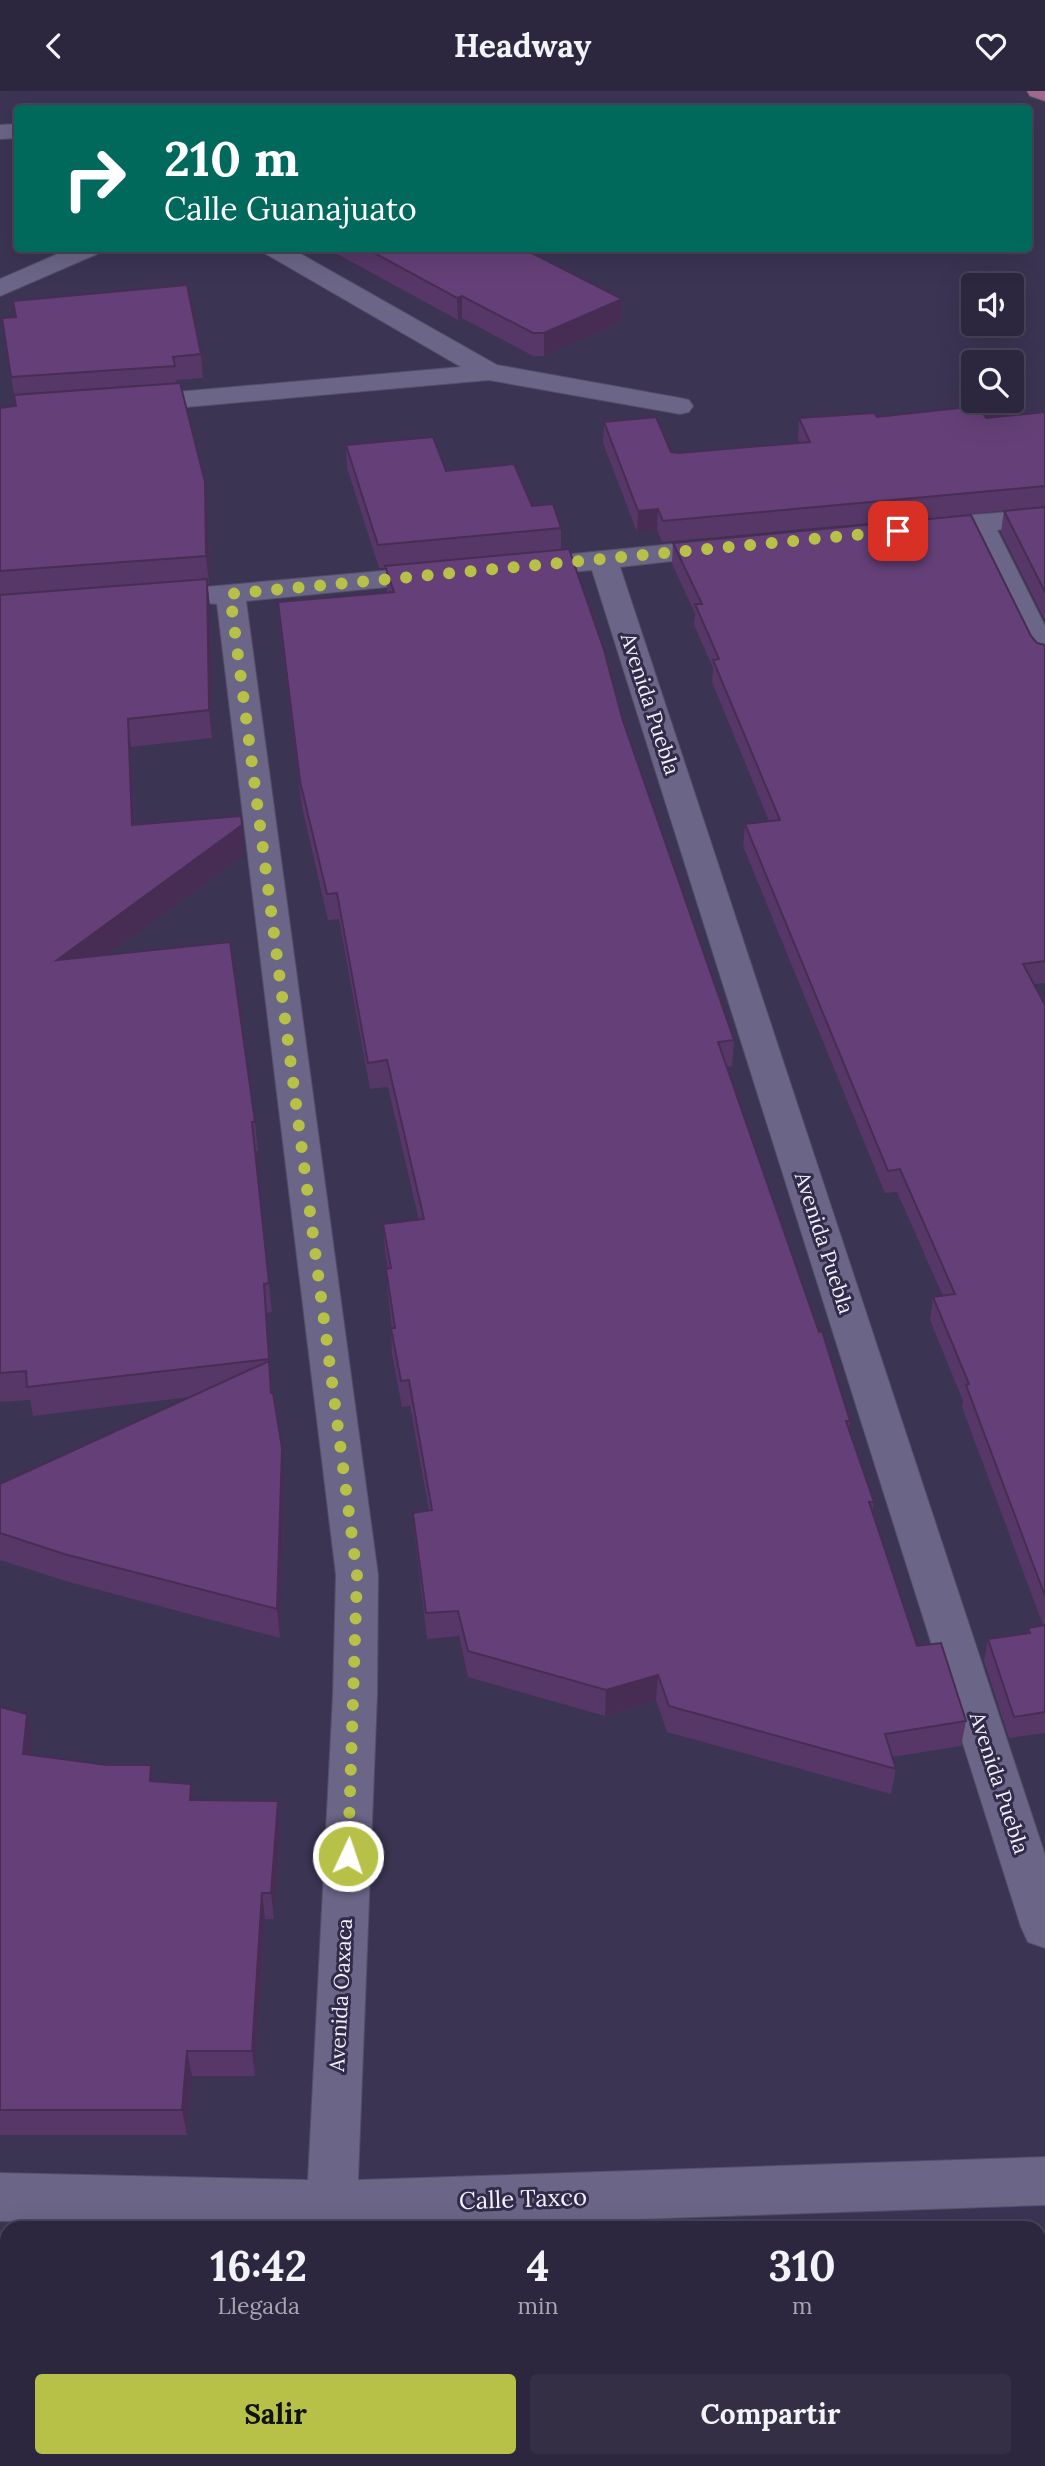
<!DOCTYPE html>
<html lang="es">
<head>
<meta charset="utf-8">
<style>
  :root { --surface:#2c273e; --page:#342f45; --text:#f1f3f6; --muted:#a6a5b0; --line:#484458; --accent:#b8c147 }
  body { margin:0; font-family:Lora,serif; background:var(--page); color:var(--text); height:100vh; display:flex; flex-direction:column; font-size:26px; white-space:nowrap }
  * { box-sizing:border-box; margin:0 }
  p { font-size:23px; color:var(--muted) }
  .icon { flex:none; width:38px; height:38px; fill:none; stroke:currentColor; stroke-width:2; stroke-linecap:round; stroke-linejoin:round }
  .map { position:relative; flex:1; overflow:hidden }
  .panel { position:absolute; left:0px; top:2130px; width:1046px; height:247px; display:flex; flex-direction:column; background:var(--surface); border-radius:21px 21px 0 0; box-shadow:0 7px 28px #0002,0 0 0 2px var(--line) }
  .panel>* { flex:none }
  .hud { position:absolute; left:14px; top:14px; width:1018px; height:147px; border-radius:7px; box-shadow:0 7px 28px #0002,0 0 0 2px var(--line); background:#00695c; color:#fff; overflow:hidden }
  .controls { position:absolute; left:961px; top:182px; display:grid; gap:14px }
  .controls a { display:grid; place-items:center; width:63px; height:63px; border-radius:7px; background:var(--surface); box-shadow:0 7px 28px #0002,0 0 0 2px var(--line); font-size:35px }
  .pin { position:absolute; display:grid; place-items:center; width:60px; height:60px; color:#fff; margin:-30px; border-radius:14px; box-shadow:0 4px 10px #0006 }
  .me { position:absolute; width:77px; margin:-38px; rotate:3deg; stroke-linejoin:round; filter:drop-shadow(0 0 5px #0008) }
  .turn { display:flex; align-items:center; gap:24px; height:147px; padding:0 35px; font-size:32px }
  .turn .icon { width:91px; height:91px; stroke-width:2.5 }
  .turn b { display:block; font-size:49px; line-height:60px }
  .eta { display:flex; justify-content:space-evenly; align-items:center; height:119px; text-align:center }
  .eta b { font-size:42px; font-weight:800; line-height:49px }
  .button { display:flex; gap:14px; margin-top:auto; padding:14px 35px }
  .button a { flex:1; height:80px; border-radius:7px; background:var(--accent); color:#111; font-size:28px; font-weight:800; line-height:80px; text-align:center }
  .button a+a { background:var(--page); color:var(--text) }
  header { display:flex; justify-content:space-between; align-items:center; height:91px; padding:0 35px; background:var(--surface); font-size:32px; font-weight:800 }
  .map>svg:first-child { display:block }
</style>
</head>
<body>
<header><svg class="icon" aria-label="back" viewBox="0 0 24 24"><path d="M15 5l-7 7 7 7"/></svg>Headway<svg class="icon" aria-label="heart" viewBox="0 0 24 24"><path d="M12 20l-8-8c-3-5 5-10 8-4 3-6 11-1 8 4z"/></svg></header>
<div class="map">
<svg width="1045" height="2375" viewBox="0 0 1045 2375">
  <rect width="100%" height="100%" fill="#3b3453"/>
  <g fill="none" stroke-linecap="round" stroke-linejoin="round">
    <defs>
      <g id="minor">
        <path d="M 18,33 L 18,47 L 0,48 L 0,34 Z"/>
        <path d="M 69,158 L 100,158 L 97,163 L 0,205 L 0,188 Z"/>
        <path d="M 263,158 L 292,158 L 497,274 L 680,307 L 689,309 L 693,315 L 689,321 L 680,323 L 489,289 L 131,321 L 122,319 L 118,313 L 122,307 L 131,305 L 461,276 L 266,163 Z"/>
        <path d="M 1045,418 L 1045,434 L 997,439 L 1045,535 L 1045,574 L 1034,571 L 1030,565 L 969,441 L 922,446 L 912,443 L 908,437 L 912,431 L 922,428 Z"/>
        <path d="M 723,448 L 733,451 L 737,457 L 733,463 L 620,476 L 1045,1764 L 1045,1857 L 1028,1851 L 1021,1836 L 592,479 L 522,486 L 512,483 L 508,477 L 512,471 L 522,468 Z"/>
        <path d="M 437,475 L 447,478 L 452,484 L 447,490 L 246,510 L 378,1484 L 377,1604 L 358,2089 L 1045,2066 L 1045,2114 L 376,2137 L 0,2130 L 0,2082 L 308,2089 L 333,1604 L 336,1484 L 217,513 L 195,511 L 190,505 L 195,499 L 205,496 Z"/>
        <path d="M 296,2370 L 350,2370 L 349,2375 L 295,2375 Z"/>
      </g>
      <path id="major" d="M 1027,0 L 1045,0 L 1045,10 L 1030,5 Z"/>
    </defs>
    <use href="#minor" stroke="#544e67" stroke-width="2"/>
    <use href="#major" stroke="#544e67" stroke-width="2"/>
    <use href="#minor" fill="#6b6587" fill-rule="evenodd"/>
    <use href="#major" fill="#a2698f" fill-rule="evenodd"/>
  </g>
  <g fill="#573767">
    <path d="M 328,158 L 524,158 L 621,231 L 544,265 L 533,265 L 462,227 L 458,229 Z"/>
    <path d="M 5,250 L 201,263 L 203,287 L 176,289 L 205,391 L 208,418 L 209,493 L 207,493 L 210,516 L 212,647 L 131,656 L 135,734 L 245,763 L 107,864 L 255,1031 L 258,1060 L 255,1060 L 272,1221 L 267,1222 L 272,1302 L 284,1386 L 280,1547 L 69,1491 L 0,1469 L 0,1393 L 190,1306 L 33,1325 L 30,1309 L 0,1311 L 0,317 L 16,315 Z"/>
    <path d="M 1045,321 L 1045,416 L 662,451 L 657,439 L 637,441 L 603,352 L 604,331 L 671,361 L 679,362 L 799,352 L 798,348 L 799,327 L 986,327 Z"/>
    <path d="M 346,354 L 446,380 L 532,415 L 561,437 L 561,458 L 623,630 L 734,949 L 732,975 L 727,976 L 850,1330 L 849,1339 L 874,1411 L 872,1420 L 917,1555 L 966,1630 L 961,1655 L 892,1666 L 896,1678 L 891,1703 L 667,1641 L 656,1609 L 605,1625 L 468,1586 L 459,1545 L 427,1548 L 415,1447 L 413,1422 L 429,1419 L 410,1315 L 402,1316 L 392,1263 L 391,1237 L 392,1237 L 388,1204 L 386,1178 L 388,1178 L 385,1159 L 383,1133 L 419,1129 L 388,996 L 370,998 L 339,828 L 328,829 L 302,716 L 280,536 L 278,511 L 387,502 L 386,477 L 379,477 L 347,377 Z"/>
    <path d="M 1045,416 L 1045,529 L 1001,441 L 1004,420 Z"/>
    <path d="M 673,452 L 1031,545 L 1037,552 L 1045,554 L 1045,892 L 1034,893 L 1045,914 L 1045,1642 L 1009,1647 L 984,1570 L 988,1548 L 1027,1542 L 1028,1537 L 1043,1534 L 962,1316 L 963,1310 L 930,1229 L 933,1206 L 943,1205 L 897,1101 L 885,1102 L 743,755 L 745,733 L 769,730 L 712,591 L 713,577 L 694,534 L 695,522 L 672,473 Z"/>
    <path d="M 0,1616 L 33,1649 L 31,1664 L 107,1674 L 151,1674 L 153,1691 L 194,1709 L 278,1710 L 281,1736 L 274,1828 L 265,1828 L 255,1985 L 192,1985 L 187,2044 L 0,2044 Z"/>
    <path d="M 889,2370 L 1040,2370 L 1045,2375 L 889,2375 Z"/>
  </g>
  <g fill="#472d54">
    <path d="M 462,205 L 462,227 L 458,229 L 457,207 Z"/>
    <path d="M 622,208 L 621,231 L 544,265 L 544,242 Z"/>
    <path d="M 205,391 L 208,418 L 209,493 L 206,465 Z"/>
    <path d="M 658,418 L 657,439 L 637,441 L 638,420 Z"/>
    <path d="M 207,488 L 210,516 L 212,647 L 209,619 Z"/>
    <path d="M 128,628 L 131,656 L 136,763 L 132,734 Z"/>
    <path d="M 242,734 L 245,763 L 61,898 L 57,869 Z"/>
    <path d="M 264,1193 L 267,1222 L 271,1296 L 269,1268 Z"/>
    <path d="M 282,1357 L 284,1386 L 280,1547 L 277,1518 Z"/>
    <path d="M 658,1584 L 656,1609 L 605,1625 L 606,1599 Z"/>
    <path d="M 27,1623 L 33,1649 L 29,1689 L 23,1663 Z"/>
    <path d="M 151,1674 L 155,1700 L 150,1690 Z"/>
    <path d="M 191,1693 L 195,1719 L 190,1709 Z"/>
    <path d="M 278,1710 L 281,1736 L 274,1828 L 271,1802 Z"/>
    <path d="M 262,1802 L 265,1828 L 255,1985 L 252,1960 Z"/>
    <path d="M 187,1960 L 192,1985 L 187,2044 L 182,2019 Z"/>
  </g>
  <g fill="#654078" stroke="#472d54" stroke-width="2">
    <path d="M 367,158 L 524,158 L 622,208 L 544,242 L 533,242 L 462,205 L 457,207 Z"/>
    <path d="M 187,194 L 201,263 L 173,266 L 175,275 L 11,286 L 2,227 L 16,226 L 13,210 Z"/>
    <path d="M 180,292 L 205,391 L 206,465 L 0,480 L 0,317 L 16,315 L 14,304 Z"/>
    <path d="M 978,315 L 986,327 L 1045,321 L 1045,395 L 663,430 L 658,418 L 638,420 L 604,331 L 656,326 L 671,361 L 679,362 L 810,351 L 799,327 L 874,322 L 877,326 Z"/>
    <path d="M 433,346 L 446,380 L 514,373 L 532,415 L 553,413 L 561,437 L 378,454 L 346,354 Z"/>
    <path d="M 1045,416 L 1045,501 L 1004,420 Z"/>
    <path d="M 971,424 L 1031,545 L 1037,552 L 1045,554 L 1045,870 L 1023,873 L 1045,914 L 1045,1505 L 966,1294 L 969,1293 L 933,1206 L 955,1203 L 900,1078 L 888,1080 L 745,733 L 780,729 L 713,569 L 719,568 L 695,513 L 702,513 L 673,452 Z"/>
    <path d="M 569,458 L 604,559 L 623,630 L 734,949 L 718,951 L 819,1241 L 822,1240 L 850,1330 L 846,1330 L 874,1411 L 869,1411 L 917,1555 L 941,1552 L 966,1630 L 885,1643 L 896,1678 L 669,1615 L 658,1584 L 606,1599 L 468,1560 L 458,1520 L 426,1522 L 413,1422 L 432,1419 L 409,1289 L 401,1290 L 391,1237 L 395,1237 L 386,1178 L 391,1177 L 383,1133 L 424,1128 L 387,969 L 368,972 L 337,802 L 327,803 L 300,690 L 278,511 L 394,501 L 385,475 Z"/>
    <path d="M 207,488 L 209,619 L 128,628 L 132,734 L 241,725 L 242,734 L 57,869 L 230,851 L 255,1031 L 252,1031 L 269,1192 L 264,1193 L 269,1268 L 27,1296 L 26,1280 L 0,1282 L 0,504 Z"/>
    <path d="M 269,1270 L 271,1302 L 273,1302 L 282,1357 L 277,1518 L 64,1463 L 0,1442 L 0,1393 Z"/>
    <path d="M 1045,1534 L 1045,1621 L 1014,1626 L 988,1548 L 1030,1542 L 1028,1537 Z"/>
    <path d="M 0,1616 L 27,1623 L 23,1663 L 107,1674 L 151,1674 L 150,1690 L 191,1693 L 190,1709 L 278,1710 L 271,1802 L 262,1802 L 252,1960 L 187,1960 L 182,2019 L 0,2019 Z"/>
    <path d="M 1040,2154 L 1045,2154 L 1045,2375 L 897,2375 L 897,2370 L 1040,2370 Z"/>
    <path d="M 0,2295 L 7,2301 L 7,2370 L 107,2370 L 106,2375 L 0,2375 Z"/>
    <rect x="399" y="2370" width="348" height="5"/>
  </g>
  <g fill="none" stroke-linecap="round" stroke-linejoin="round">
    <path stroke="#b8c147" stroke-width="12" stroke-dasharray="0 21.6" d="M 348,1765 L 357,1484 L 230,503 L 898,440"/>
  </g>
  <g text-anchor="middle" stroke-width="6" stroke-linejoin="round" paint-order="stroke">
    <g font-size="21" fill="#f2f0fc" stroke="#312a48">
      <text transform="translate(650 613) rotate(72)" y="7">Avenida Puebla</text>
      <text transform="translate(824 1152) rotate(72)" y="7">Avenida Puebla</text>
      <text transform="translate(999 1692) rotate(72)" y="7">Avenida Puebla</text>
      <text transform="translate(341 1904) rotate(-87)" y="7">Avenida Oaxaca</text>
    </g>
    <g font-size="24" fill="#f2f0fc" stroke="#312a48">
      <text transform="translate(523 2108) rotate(-2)" y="8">Calle Taxco</text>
    </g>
  </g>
</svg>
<div class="controls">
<a><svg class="icon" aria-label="sound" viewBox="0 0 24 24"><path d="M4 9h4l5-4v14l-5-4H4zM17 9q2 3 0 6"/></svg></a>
<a><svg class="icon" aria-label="search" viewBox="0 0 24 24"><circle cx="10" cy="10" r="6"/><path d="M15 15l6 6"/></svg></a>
</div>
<div class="pin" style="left:898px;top:440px;background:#d93025"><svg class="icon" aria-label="arrive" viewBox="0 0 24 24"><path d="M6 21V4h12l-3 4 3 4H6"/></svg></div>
<svg class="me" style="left:348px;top:1765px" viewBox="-20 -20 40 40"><circle r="17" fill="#b8c147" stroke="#fff" stroke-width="3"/><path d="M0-11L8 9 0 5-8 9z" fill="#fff"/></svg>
<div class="hud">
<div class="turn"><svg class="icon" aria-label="right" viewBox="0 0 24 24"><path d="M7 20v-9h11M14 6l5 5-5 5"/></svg><div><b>210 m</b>Calle Guanajuato</div></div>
</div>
<section class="panel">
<div class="eta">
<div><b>16:42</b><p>Llegada</p></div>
<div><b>4</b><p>min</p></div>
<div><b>310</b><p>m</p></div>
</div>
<div class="button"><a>Salir</a><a>Compartir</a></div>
</section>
</div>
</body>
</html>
